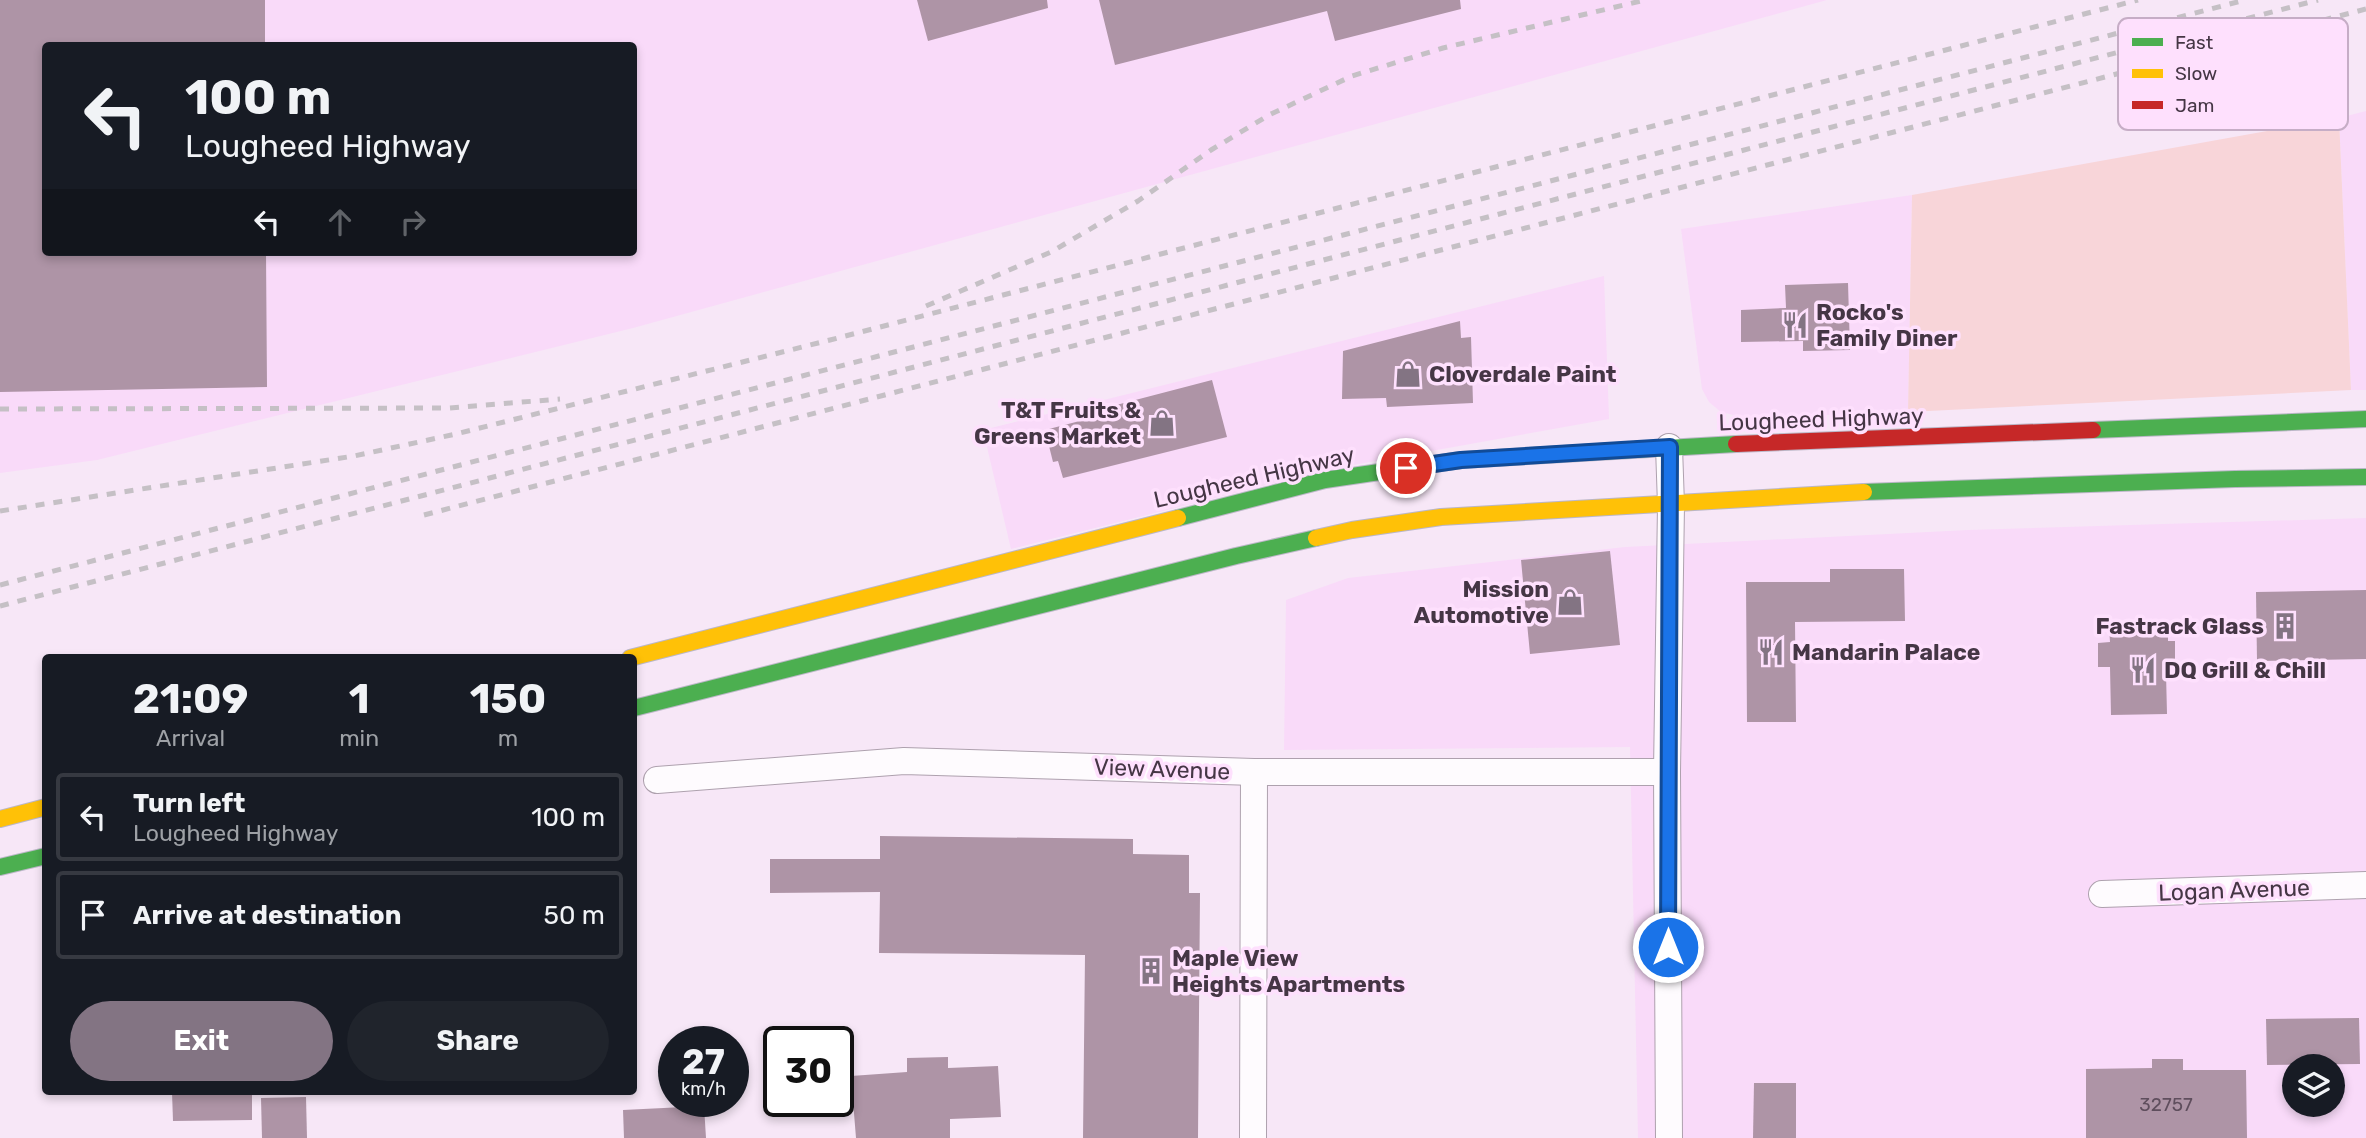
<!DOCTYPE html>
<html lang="en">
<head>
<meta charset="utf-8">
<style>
  :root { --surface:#171b24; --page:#20242c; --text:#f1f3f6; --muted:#9ea1a6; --line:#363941; --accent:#837483 }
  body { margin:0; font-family:Rubik,sans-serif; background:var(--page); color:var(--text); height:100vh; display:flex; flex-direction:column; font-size:26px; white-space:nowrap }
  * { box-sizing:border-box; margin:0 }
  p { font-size:23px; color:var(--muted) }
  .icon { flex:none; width:38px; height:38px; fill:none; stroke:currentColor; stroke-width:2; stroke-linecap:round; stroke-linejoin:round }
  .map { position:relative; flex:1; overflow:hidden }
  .panel { position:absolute; left:42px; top:654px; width:595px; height:441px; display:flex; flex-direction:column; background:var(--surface); border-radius:7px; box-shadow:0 4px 10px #0003 }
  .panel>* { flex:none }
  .guide { position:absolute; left:42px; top:42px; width:595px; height:214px; border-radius:7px; box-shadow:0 4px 10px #0003; background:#171b24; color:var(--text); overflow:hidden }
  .tools { position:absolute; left:2282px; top:1054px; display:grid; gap:14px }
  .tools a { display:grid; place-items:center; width:63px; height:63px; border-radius:50%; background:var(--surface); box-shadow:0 4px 10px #0003; font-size:35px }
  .speed { position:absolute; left:658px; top:1026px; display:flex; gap:14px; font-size:35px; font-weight:700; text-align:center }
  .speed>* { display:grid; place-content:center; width:91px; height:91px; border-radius:50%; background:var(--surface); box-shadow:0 4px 10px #0003; line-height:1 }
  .speed small { font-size:18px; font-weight:400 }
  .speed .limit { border:4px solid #111; border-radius:10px; background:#fff; color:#111 }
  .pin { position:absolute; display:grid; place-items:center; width:60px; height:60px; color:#fff; margin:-30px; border:4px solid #fff; border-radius:50%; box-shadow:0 2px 7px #0007 }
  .me { position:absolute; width:77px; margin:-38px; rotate:0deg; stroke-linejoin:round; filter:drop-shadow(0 0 5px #0008) }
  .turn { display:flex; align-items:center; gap:24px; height:147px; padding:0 28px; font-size:32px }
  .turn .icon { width:91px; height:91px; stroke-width:2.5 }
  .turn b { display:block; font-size:49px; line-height:60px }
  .lanes { display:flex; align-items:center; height:66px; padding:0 28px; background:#0003; justify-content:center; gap:35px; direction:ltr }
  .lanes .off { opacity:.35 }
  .eta { display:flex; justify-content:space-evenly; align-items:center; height:119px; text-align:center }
  .eta b { font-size:42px; font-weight:700; line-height:49px }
  .primary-button { display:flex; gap:14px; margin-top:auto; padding:14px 28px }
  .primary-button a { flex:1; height:80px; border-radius:42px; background:var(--accent); color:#fff; font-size:28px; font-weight:700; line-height:80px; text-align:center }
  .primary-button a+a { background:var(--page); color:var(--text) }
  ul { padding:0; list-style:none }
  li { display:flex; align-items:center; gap:21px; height:88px; margin:0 14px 10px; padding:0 14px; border:4px solid var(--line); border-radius:7px }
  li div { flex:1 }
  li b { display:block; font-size:26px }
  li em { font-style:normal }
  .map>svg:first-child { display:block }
</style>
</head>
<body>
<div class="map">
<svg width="2366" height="1138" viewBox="0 0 2366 1138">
  <rect width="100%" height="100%" fill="#f7e7f7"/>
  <g fill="#f9daf9" fill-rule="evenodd">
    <path d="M 0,0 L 1827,0 L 633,328 L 97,460 L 0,473 ZM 46,46 L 634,46 L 634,252 L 46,252 Z"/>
    <path d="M 2366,111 L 2366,390 L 2351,390 L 2339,118 Z"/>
    <path d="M 1912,195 L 1908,412 L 1746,418 L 1721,412 L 1709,402 L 1702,389 L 1681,229 Z"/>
    <path d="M 1604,276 L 1609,419 L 1331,469 L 1011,549 L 983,430 Z"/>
    <path d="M 2366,518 L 2366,1138 L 1638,1138 L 1630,747 L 1284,750 L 1286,600 L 1348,578 L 1625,547 L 1968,530 ZM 2294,1066 L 2333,1066 L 2333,1104 L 2294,1104 Z"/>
  </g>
  <path fill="#f8d5d9" d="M 2339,118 L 2351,390 L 1908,412 L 1912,195 Z"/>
  <g fill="#ae94a6">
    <path d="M 0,0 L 265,0 L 265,46 L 46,46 L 46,252 L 266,252 L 267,387 L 0,392 Z"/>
    <path d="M 917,0 L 1047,0 L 1048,8 L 928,41 Z"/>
    <path d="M 1099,0 L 1460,0 L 1461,9 L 1335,41 L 1327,11 L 1115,65 Z"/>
    <path d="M 1848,283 L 1850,350 L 1803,351 L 1803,341 L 1741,342 L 1741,310 L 1786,308 L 1785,285 Z"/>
    <path d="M 1460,321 L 1461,338 L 1471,337 L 1473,403 L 1387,407 L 1386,398 L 1342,399 L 1343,351 Z"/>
    <path d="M 1212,380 L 1227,437 L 1063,478 L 1058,461 L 1053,462 L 1045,430 L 1099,416 L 1097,410 Z"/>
    <path d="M 1610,551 L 1620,645 L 1530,654 L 1521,560 Z"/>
    <path d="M 1830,569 L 1904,569 L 1905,621 L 1795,622 L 1796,722 L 1747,722 L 1746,582 L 1830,582 Z"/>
    <path d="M 2366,590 L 2366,659 L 2257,661 L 2256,592 Z"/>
    <path d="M 2168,625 L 2168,641 L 2175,641 L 2175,673 L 2166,673 L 2167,714 L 2111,715 L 2110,667 L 2098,667 L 2098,643 L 2110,642 L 2109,626 Z"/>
    <path d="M 880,836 L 1133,839 L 1133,854 L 1189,855 L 1189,893 L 1200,893 L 1198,1138 L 1083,1138 L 1085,955 L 879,953 L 880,892 L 770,893 L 770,859 L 880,859 Z"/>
    <path d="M 2359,1018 L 2360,1064 L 2267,1065 L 2266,1019 Z"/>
    <path d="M 948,1057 L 948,1068 L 998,1066 L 1001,1117 L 950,1119 L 950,1138 L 856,1138 L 851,1076 L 907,1072 L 907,1058 Z"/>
    <path d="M 2152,1059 L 2183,1059 L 2183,1070 L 2246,1070 L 2247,1138 L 2086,1138 L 2086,1069 L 2152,1068 Z"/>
    <path d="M 1754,1083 L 1796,1083 L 1796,1138 L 1753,1138 Z"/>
    <path d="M 172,1092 L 252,1092 L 252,1120 L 173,1121 Z"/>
    <path d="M 306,1097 L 307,1138 L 262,1138 L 261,1098 Z"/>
    <path d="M 704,1106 L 706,1138 L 624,1138 L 623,1110 Z"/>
  </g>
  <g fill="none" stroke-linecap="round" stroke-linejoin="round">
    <defs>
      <g id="street">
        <path d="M 657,780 L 904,761 L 1254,772 L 1667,772"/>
        <path d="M 2102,894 L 2366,885"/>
        <path d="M 1253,1138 L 1254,772"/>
        <path d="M 1669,1138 L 1667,772 L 1671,505 L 1669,447"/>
      </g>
      <g id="fast">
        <path d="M 2093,430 L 2366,419"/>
        <path d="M 1864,492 L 2235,479 L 2366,477"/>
        <path d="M 1178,518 L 1325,480 L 1461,460 L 1736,444"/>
        <path d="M 634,708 L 1236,556 L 1316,538"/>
        <path d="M 0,867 L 46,856"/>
      </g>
      <g id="slow">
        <path d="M 1316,538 L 1352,530 L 1441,517 L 1864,492"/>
        <path d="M 630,658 L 1178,518"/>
        <path d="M 0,819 L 46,807"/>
      </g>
      <path id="jam" d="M 1736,444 L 2093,430"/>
    </defs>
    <use href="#street" stroke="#aea1ae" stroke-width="28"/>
    <use href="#fast" stroke="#bbb7c7" stroke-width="18"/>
    <use href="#slow" stroke="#bbb7c7" stroke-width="18"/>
    <use href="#jam" stroke="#bbb7c7" stroke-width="18"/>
    <use href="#street" stroke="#fefbfe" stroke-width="26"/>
    <use href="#fast" stroke="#4caf50" stroke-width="16"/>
    <use href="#slow" stroke="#ffc107" stroke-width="16"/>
    <use href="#jam" stroke="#c62828" stroke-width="16"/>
    <g stroke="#c5c0c5" stroke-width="5" stroke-dasharray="9 9" stroke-linecap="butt">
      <path d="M 926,306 L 1051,252 L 1138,201 L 1211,150 L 1269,115 L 1352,76 L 1443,48 L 1645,0"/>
      <path d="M 0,409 L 449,408 L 560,399"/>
      <path d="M 0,511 L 354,456 L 456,434 L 830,340 L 2138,0"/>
      <path d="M 424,515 L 2366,9"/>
      <path d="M 0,585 L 2245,0"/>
      <path d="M 0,606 L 2318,0"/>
    </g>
  </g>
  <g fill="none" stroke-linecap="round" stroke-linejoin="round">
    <defs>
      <path id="route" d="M 1406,468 L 1461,460 L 1670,447 L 1668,947"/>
    </defs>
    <use href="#route" stroke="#114b97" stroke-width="18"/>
    <use href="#route" stroke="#1a73e8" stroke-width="12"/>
  </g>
  <defs>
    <symbol id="restaurant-bare" viewBox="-9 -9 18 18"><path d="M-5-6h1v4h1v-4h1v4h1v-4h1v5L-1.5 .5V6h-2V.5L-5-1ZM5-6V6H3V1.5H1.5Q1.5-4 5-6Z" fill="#837483" stroke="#fee0fd" stroke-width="2.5" paint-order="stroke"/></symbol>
    <symbol id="shop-bare" viewBox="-9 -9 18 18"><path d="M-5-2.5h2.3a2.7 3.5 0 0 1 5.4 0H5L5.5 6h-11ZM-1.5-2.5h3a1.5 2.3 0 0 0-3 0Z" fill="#837483" stroke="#fee0fd" stroke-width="2.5" paint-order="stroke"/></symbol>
    <symbol id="building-bare" viewBox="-9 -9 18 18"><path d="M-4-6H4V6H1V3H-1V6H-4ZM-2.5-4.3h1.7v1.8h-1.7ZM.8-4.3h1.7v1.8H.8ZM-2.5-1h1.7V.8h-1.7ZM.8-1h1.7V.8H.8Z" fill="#837483" stroke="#fee0fd" stroke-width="2.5" paint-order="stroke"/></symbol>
  </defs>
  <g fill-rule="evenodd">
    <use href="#restaurant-bare" x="1776" y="306" width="38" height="38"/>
    <use href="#shop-bare" x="1389" y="355" width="38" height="38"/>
    <use href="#shop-bare" x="1143" y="404" width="38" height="38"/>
    <use href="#shop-bare" x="1551" y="583" width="38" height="38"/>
    <use href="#building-bare" x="2266" y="607" width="38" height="38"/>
    <use href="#restaurant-bare" x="1752" y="633" width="38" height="38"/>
    <use href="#restaurant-bare" x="2124" y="651" width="38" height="38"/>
    <use href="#building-bare" x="1132" y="952" width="38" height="38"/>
  </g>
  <g text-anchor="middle" stroke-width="7" stroke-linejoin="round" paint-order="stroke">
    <g font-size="19" fill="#5f4e5d">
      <text x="2166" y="1111">32757</text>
    </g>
    <g font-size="23" font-weight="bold" fill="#453645" stroke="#fee0fd" text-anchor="start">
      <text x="1816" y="320">Rocko's<tspan x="1816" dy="26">Family Diner</tspan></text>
      <text x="1429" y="382">Cloverdale Paint</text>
      <text x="1141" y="418" text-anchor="end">T&amp;T Fruits &amp;<tspan x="1141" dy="26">Greens Market</tspan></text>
      <text x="1549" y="597" text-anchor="end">Mission<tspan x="1549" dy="26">Automotive</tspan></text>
      <text x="2264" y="634" text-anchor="end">Fastrack Glass</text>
      <text x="1792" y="660">Mandarin Palace</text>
      <text x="2164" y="678">DQ Grill &amp; Chill</text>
      <text x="1172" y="966">Maple View<tspan x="1172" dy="26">Heights Apartments</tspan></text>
    </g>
    <g font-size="23" fill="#453645" stroke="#fee0fd">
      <text transform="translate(1821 419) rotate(-2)" y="8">Lougheed Highway</text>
      <text transform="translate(1254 477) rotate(-13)" y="8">Lougheed Highway</text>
      <text transform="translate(1162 769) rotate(2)" y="8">View Avenue</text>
      <text transform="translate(2234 890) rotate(-2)" y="8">Logan Avenue</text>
    </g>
  </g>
  <rect x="2118" y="18" width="230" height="112" rx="10" fill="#fee0fd" stroke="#c6adc6" stroke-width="2"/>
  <rect x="2132" y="38" width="31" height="8" fill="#4caf50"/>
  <rect x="2132" y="69" width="31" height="9" fill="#ffc107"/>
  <rect x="2132" y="101" width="31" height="8" fill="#c62828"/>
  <g font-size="19" fill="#453645">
    <text x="2175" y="49">Fast</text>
    <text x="2175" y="80">Slow</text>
    <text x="2175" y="112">Jam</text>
  </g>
</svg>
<div class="tools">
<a><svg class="icon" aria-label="layers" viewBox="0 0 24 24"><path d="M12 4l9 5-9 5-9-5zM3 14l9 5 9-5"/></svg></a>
</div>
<div class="speed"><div>27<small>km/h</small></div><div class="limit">30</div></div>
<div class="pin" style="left:1406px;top:468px;background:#d93025"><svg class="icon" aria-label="arrive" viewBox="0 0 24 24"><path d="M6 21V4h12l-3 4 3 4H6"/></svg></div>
<svg class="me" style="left:1668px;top:947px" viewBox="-20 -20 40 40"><circle r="17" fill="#1a73e8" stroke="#fff" stroke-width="3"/><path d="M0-11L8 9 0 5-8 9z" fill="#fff"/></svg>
<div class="guide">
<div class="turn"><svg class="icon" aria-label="left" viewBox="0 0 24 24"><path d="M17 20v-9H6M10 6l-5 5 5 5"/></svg><div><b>100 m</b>Lougheed Highway</div></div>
<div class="lanes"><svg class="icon" aria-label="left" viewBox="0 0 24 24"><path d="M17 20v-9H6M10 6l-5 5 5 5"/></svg><svg class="icon off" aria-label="ahead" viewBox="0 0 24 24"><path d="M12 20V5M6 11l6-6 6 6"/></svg><svg class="icon off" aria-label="right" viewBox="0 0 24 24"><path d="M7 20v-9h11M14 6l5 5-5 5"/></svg></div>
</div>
<section class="panel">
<div class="eta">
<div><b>21:09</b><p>Arrival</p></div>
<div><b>1</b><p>min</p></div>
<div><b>150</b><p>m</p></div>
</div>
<ul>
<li><svg class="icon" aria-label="left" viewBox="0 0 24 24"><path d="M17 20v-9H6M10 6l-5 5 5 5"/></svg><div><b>Turn left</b><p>Lougheed Highway</p></div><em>100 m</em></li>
<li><svg class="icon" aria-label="arrive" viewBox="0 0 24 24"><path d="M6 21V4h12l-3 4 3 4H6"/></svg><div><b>Arrive at destination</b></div><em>50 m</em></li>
</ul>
<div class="primary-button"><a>Exit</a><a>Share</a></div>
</section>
</div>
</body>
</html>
